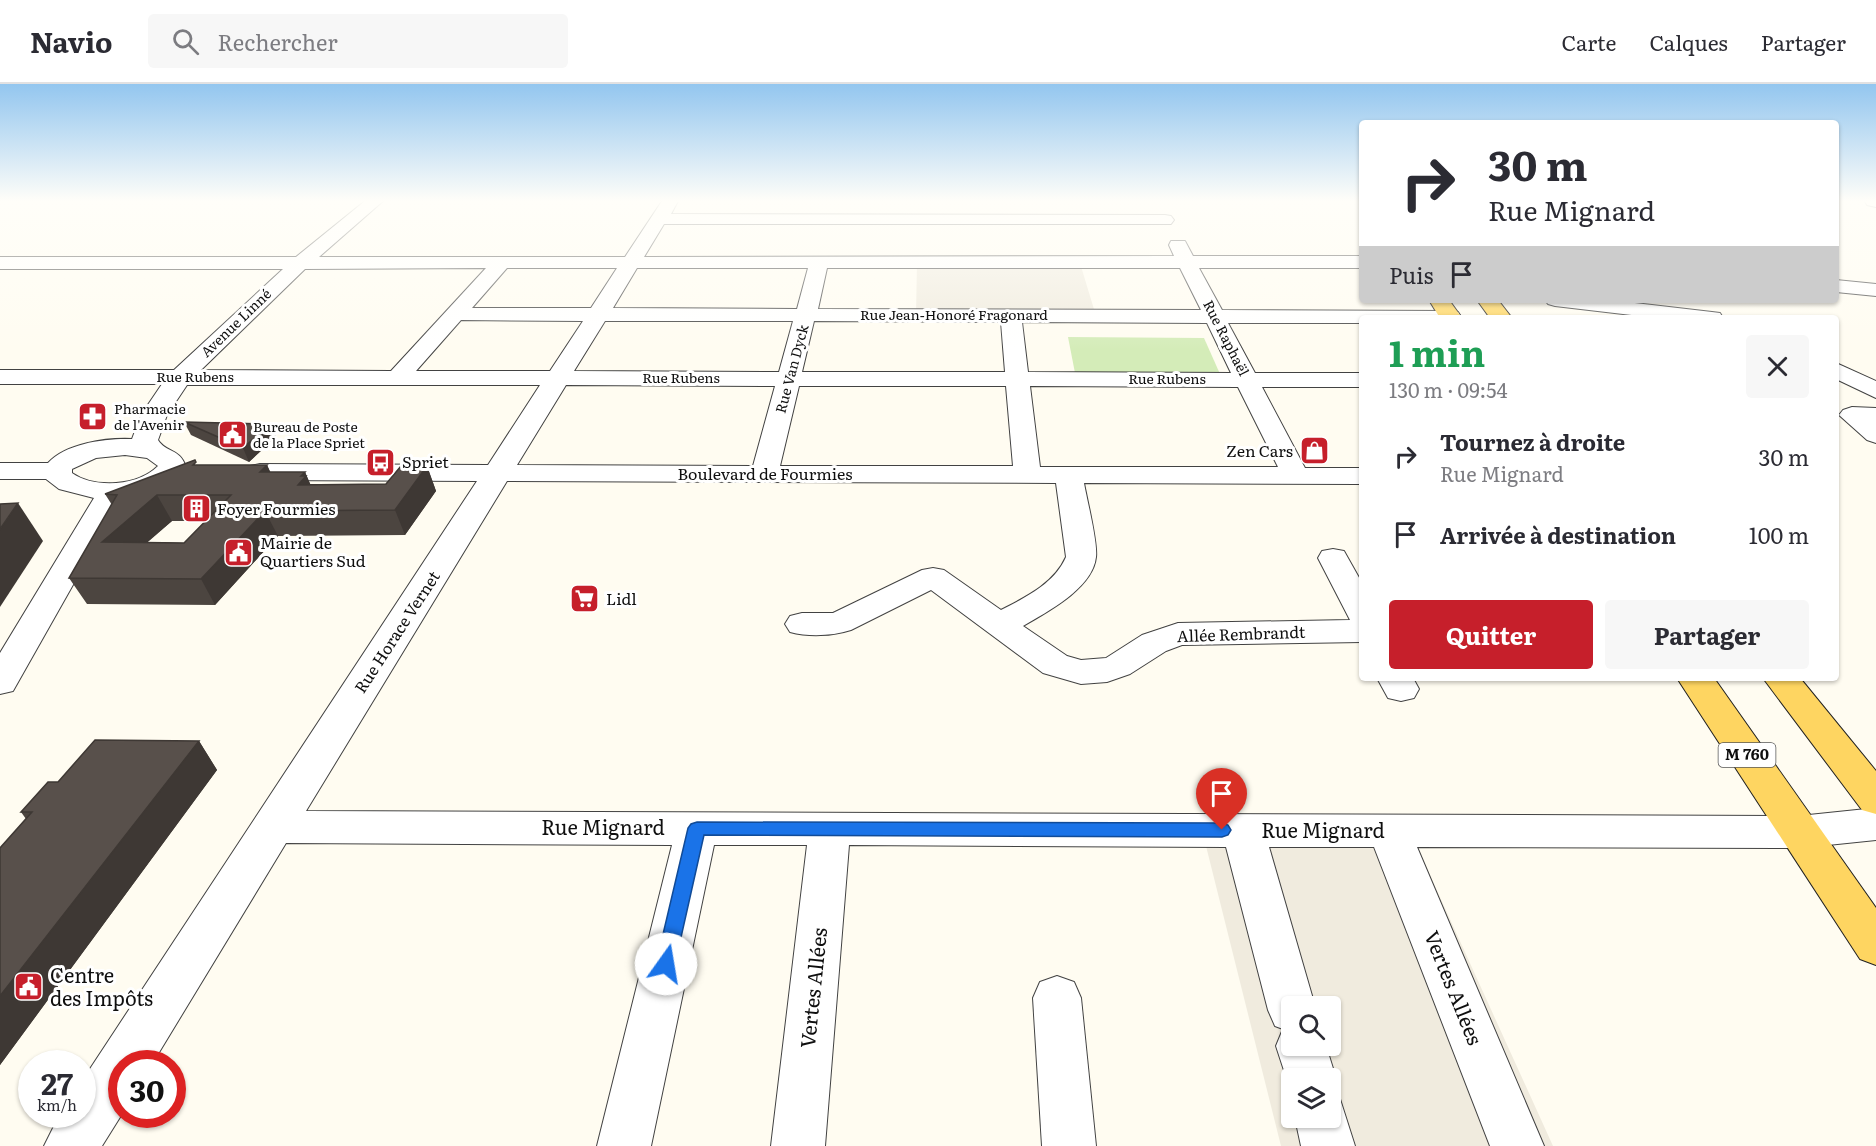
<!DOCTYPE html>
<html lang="fr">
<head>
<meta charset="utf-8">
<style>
  :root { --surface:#fff; --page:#f7f7f7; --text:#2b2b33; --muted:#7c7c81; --line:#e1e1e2; --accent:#c61f2b }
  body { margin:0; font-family:Literata,serif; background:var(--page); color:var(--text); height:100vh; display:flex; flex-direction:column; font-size:22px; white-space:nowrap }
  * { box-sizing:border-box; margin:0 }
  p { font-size:20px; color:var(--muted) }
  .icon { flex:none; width:33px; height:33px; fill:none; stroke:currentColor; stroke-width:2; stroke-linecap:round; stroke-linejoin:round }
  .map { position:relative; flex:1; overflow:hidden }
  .drawer { position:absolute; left:1359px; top:231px; width:480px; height:366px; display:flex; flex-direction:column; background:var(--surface); border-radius:6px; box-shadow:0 2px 4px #0004 }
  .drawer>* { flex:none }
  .top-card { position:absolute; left:1359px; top:36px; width:480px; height:183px; border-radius:6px; box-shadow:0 2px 4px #0004; background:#fff; color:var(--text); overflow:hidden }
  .fabs { position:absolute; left:1281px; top:912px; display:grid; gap:12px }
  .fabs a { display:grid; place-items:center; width:60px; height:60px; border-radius:6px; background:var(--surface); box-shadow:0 2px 4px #0004; font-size:30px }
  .speed { position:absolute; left:18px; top:966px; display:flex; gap:12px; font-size:30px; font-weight:700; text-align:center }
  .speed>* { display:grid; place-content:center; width:78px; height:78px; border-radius:50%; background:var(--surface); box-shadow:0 2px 4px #0004; line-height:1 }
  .speed small { font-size:15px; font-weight:400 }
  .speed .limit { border:9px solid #d22; background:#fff; color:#111 }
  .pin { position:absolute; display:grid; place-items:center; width:51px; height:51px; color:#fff; margin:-62px -26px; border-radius:50% 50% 50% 0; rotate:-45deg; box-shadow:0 0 6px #0007 }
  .pin .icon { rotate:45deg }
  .me { position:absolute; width:66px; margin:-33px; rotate:13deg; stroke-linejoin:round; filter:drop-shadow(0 0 4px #0008) }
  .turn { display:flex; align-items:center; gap:21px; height:126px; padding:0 30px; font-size:27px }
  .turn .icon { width:78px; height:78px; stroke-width:2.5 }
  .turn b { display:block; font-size:42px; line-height:51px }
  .then { display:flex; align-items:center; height:57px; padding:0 30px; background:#0003; gap:12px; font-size:22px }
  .round { display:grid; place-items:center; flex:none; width:63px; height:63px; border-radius:6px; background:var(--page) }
  .head { display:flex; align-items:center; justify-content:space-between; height:102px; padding:0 30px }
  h1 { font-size:36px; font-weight:700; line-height:45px; color:#1e9e55 }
  .primary-button { display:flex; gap:12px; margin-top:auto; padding:12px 30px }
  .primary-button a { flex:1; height:69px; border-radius:6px; background:var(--accent); color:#fff; font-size:24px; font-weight:700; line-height:69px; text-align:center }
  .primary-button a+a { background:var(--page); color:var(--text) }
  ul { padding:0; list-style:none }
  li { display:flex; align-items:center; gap:18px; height:78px; padding:0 30px }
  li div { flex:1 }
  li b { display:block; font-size:22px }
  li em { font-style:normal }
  header { display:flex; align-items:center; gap:36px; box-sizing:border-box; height:84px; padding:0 30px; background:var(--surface); border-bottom:2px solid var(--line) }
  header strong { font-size:28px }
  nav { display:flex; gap:33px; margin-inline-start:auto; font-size:21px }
  .search { width:420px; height:54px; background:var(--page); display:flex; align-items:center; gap:15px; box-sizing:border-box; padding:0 21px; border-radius:6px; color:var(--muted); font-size:22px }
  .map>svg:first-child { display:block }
</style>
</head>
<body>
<header>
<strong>Navio</strong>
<div class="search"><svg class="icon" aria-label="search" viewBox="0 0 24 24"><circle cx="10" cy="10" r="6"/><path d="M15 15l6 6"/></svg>Rechercher</div>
<nav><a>Carte</a><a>Calques</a><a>Partager</a></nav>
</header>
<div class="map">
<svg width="1876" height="1062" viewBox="0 0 1876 1062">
  <rect width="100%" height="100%" fill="#fffcf1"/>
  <path fill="#d4ecb8" d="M 1068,253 L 1204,254 L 1220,290 L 1075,289 Z"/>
  <g fill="#f0ebde" fill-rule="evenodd">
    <path d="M 917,179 L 1080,179 L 1096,232 L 916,231 Z"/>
    <path d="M 1202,746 L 1410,747 L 1553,1062 L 1281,1062 ZM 1292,922 L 1330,922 L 1330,962 L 1292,962 ZM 1292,994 L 1330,994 L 1330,1034 L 1292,1034 Z"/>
  </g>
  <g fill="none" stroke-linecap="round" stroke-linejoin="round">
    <defs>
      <g id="minor">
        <path d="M 365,117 L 383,117 L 319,173 L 625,173 L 662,117 L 678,117 L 671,130 L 1165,131 L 1171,132 L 1174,136 L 1171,140 L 664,140 L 644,173 L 1174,172 L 1169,161 L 1171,157 L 1185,157 L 1193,172 L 1362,172 L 1362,184 L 1199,184 L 1222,226 L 1450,227 L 1458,228 L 1461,233 L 1362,234 L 1362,239 L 1228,239 L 1255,289 L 1362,289 L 1362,303 L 1262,303 L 1305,384 L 1362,384 L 1362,400 L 1084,399 C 1087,416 1098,459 1096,473 C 1093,504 1047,528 1023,542 L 1067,572 L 1081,576 L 1106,574 L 1142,551 L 1178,539 L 1350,536 L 1318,474 L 1322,467 L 1333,465 L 1344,467 L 1362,499 L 1362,558 L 1182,561 L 1166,567 L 1130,590 L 1107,598 L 1081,600 L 1043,589 L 931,506 L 851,546 C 832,552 809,553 790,548 L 785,540 L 790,532 L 802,529 L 833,529 L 922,486 L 933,484 L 944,486 L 1001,526 C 1026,513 1054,500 1066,473 L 1056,399 L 507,397 L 306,727 L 1799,732 L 1876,724 L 1876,756 L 1799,764 L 1417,763 L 1544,1062 L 1490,1062 L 1374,763 L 1269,763 L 1315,922 L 1292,922 L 1292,962 L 1326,962 L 1336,994 L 1330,1006 L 1330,994 L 1292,994 L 1292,1011 L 1276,962 L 1283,945 L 1275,942 L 1268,926 L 1226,763 L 849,761 L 825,1062 L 771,1062 L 807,761 L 714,761 L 651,1062 L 597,1062 L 672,761 L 286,759 L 152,980 L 122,980 L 122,1030 L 102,1062 L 44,1062 L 60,1030 L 82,1030 L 82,997 L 477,397 L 260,396 L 250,394 L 246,388 L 250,382 L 260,380 L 488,381 L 540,301 L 187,301 L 167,331 L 158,356 C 166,369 180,364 186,383 C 171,405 147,411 122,414 L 13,607 L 0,610 L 0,569 L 94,414 L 59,405 L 46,395 L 0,395 L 0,379 L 48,379 C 66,359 106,354 132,355 L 141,331 L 162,300 L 0,300 L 0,286 L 174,286 L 283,185 L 0,185 L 0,173 L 296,173 ZM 486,184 L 391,287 L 201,286 L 305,185 ZM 507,184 L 617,184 L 591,224 L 472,224 ZM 637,184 L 808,184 L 797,225 L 613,224 ZM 827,184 L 1180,184 L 1201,226 L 818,225 ZM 461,236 L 583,237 L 550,287 L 416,287 ZM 605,237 L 793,237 L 779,288 L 574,287 ZM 814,237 L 1001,238 L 1005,288 L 802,288 ZM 1022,238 L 1207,239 L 1231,289 L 1028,288 ZM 566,301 L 775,302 L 753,382 L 517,381 ZM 799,302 L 1006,302 L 1013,382 L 780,382 ZM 1030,302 L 1238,303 L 1278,383 L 1040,383 ZM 125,371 L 147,374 L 158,382 C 138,402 95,405 72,389 L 72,385 L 96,374 Z"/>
        <path d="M 1865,117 L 1876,117 L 1876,123 L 1867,121 Z"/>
        <path d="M 1836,196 L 1876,200 L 1876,212 L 1836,208 Z"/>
        <path d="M 1545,216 L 1609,216 L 1712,228 L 1720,229 L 1723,234 L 1657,234 L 1555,222 L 1548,220 Z"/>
        <path d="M 1836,279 L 1876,297 L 1876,314 L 1836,295 Z"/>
        <path d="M 1852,323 L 1876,324 L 1876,359 L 1867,356 L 1839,331 L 1843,326 Z"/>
        <path d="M 1377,594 L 1413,594 L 1419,605 L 1414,614 L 1401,617 L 1388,614 Z"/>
        <path d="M 1057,892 L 1074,898 L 1081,914 L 1096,1062 L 1042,1062 L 1033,914 L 1040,898 Z"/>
        <path d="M 1330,1012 L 1340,1015 L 1355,1062 L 1301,1062 L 1295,1034 L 1330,1034 Z"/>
      </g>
      <g id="major">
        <path d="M 1429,216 L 1449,216 L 1462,234 L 1440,234 Z"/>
        <path d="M 1477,216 L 1498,216 L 1512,234 L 1490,234 Z"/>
        <path d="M 1677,594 L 1714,594 L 1876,824 L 1876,881 L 1860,875 Z"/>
        <path d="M 1763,594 L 1800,594 L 1876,687 L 1876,730 L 1862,726 Z"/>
      </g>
    </defs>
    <use href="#minor" stroke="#424242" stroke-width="2"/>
    <use href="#major" stroke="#202020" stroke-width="2"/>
    <use href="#minor" fill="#fff" fill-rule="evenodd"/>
    <use href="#major" fill="#fed561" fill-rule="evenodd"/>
  </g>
  <g fill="#4c4540" fill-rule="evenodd">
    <path d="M 184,338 L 276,353 L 249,378 L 191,351 Z"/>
    <path d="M 198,381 L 267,381 L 270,388 L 305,388 L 310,400 L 386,400 L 427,382 L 436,407 L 405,451 L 278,452 L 215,521 L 87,520 L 69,494 L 112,421 L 105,410 ZM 172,437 L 206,437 L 184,459 L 147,458 Z"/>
    <path d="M 199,657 L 217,686 L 0,981 L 0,764 L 26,735 L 21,728 L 58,698 Z"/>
  </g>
  <g fill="#3e3834">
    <path d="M 270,340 L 276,353 L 249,378 L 243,364 Z"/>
    <path d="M 267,381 L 279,406 L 260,388 Z"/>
    <path d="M 427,382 L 436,407 L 405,451 L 395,426 Z"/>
    <path d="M 305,388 L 316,413 L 298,401 L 301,392 Z"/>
    <path d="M 157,411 L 172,437 L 118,484 L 102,458 Z"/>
    <path d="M 18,419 L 43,457 L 0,523 L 0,445 Z"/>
    <path d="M 265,427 L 278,452 L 215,521 L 201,495 Z"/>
    <path d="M 199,657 L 217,686 L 0,981 L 0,912 Z"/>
  </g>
  <g fill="#58504b" stroke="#3e3834" stroke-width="1.5" fill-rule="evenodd">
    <path d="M 184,338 L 270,340 L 243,364 Z"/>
    <path d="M 195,376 L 196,378 L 193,381 L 267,381 L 260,388 L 305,388 L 301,392 L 306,392 L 298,401 L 386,400 L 401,382 L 427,382 L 395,426 L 265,427 L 201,495 L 69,494 L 117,411 L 105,410 ZM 157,411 L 231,411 L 184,459 L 102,458 Z"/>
    <path d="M 18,419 L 0,445 L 0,420 Z"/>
    <path d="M 95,656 L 199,657 L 0,912 L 0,764 L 32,728 L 21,728 L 48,698 L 58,698 Z"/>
  </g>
  <linearGradient id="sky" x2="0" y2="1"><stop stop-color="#93c6ef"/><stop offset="0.44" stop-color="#fffef9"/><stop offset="1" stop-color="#fffef9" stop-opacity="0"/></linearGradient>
  <rect width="1876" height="266" fill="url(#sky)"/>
  <path fill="#1a73e8" stroke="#114b97" stroke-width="1.5" d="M 697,738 L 1222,739 L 1228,741 L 1231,746 L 1228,751 L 1222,753 L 704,751 L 675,880 L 672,887 L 666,889 L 659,887 L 656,880 L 688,744 L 691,740 Z"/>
  <defs>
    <symbol id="pharmacy-square" viewBox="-11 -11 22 22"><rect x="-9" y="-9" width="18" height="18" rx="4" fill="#c61f2b" stroke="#fff"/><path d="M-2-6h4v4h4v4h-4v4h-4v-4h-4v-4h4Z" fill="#fff"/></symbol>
    <symbol id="civic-square" viewBox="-11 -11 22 22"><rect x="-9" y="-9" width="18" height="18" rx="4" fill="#c61f2b" stroke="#fff"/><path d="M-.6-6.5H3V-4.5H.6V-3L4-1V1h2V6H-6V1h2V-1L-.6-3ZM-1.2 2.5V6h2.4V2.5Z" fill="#fff"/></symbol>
    <symbol id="shop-square" viewBox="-11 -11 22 22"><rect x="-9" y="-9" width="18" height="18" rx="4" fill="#c61f2b" stroke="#fff"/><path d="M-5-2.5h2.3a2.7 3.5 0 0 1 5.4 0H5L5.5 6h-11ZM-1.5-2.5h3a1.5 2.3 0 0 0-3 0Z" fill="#fff"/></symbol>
    <symbol id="bus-square" viewBox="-11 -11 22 22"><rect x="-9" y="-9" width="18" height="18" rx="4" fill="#c61f2b" stroke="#fff"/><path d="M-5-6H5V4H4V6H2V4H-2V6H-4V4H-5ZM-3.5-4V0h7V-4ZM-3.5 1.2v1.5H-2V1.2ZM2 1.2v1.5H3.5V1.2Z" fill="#fff"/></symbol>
    <symbol id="building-square" viewBox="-11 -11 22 22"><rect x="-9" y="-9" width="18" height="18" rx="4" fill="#c61f2b" stroke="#fff"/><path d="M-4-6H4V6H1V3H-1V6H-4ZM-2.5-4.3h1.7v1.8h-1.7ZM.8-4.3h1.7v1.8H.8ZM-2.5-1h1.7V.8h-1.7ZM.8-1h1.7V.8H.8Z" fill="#fff"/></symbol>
    <symbol id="supermarket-square" viewBox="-11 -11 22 22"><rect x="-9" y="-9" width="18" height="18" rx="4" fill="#c61f2b" stroke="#fff"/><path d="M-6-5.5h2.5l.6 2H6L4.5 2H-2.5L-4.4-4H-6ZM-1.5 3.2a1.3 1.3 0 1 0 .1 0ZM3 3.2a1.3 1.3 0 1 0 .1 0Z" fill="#fff"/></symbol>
  </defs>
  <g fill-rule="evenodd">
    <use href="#pharmacy-square" x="76" y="316" width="33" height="33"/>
    <use href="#civic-square" x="216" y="334" width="33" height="33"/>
    <use href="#shop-square" x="1298" y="350" width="33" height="33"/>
    <use href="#bus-square" x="364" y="362" width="33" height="33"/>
    <use href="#building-square" x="180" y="408" width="33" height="33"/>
    <use href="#civic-square" x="222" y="452" width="33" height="33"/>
    <use href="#supermarket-square" x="568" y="498" width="33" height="33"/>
    <use href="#civic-square" x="12" y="886" width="33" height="33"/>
  </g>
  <g text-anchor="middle" stroke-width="6" stroke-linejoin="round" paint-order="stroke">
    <g font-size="14" fill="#0f0f0f" stroke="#fff">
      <text x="954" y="236">Rue Jean-Honoré Fragonard</text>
      <text transform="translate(236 239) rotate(-44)" y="5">Avenue Linné</text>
      <text transform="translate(1226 254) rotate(63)" y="5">Rue Raphaël</text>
      <text transform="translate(792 285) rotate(-75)" y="5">Rue Van Dyck</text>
      <text x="195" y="298">Rue Rubens</text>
      <text x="681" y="299">Rue Rubens</text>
      <text x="1167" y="300">Rue Rubens</text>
    </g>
    <g font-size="14" fill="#0f0f0f" stroke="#fff" text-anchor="start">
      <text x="114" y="330">Pharmacie<tspan x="114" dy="16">de l'Avenir</tspan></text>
      <text x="253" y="348">Bureau de Poste<tspan x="253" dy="16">de la Place Spriet</tspan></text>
    </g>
    <rect fill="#fff" stroke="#575757" stroke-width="1.5" x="1718.5" y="659" width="57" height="24" rx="4.5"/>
    <g font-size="15" font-weight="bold" fill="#0f0f0f">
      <text x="1747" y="676">M 760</text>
    </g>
    <g font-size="16" fill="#0f0f0f" stroke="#fff" text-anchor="start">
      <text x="1293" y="373" text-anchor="end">Zen Cars</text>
      <text x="402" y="384">Spriet</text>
      <text x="217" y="431">Foyer Fourmies</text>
      <text x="260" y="465">Mairie de<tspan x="260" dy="18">Quartiers Sud</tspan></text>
      <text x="606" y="521">Lidl</text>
    </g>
    <g font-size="16" fill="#0f0f0f" stroke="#fff">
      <text x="765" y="396">Boulevard de Fourmies</text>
      <text transform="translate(397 548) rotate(-57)" y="6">Rue Horace Vernet</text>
      <text transform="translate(1241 550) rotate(-2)" y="6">Allée Rembrandt</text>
    </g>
    <g font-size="20" fill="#0f0f0f" stroke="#fff">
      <text x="603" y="751">Rue Mignard</text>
      <text x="1323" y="754">Rue Mignard</text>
      <text transform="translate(814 904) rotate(-84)" y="7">Vertes Allées</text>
      <text transform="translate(1453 904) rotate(68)" y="7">Vertes Allées</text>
    </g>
    <g font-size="20" fill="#0f0f0f" stroke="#fff" text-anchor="start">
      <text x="50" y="899">Centre<tspan x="50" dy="23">des Impôts</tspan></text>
    </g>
  </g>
</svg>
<div class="fabs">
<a><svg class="icon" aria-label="search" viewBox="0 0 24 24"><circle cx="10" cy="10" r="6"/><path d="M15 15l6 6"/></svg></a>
<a><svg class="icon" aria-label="layers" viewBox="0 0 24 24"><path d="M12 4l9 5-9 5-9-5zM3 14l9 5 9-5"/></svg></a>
</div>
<div class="speed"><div>27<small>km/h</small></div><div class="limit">30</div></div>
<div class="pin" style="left:1222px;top:746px;background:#d93025"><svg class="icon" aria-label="arrive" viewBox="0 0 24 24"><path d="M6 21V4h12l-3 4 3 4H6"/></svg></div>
<svg class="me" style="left:666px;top:880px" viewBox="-20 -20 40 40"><circle r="19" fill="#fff"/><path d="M0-13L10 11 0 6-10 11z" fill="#1a73e8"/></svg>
<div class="top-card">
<div class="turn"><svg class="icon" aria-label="right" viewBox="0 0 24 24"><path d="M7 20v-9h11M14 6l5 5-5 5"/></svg><div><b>30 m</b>Rue Mignard</div></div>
<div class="then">Puis<svg class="icon" aria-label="arrive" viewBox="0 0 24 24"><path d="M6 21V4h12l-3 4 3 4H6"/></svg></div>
</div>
<section class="drawer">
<div class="head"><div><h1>1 min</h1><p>130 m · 09:54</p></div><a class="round"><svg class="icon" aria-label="close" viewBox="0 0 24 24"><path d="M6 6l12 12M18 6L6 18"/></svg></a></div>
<ul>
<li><svg class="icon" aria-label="right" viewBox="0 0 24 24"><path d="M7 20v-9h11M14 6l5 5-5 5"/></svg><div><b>Tournez à droite</b><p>Rue Mignard</p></div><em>30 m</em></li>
<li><svg class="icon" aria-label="arrive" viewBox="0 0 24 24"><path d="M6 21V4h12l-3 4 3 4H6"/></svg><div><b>Arrivée à destination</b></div><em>100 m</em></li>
</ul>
<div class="primary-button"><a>Quitter</a><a>Partager</a></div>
</section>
</div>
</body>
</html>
